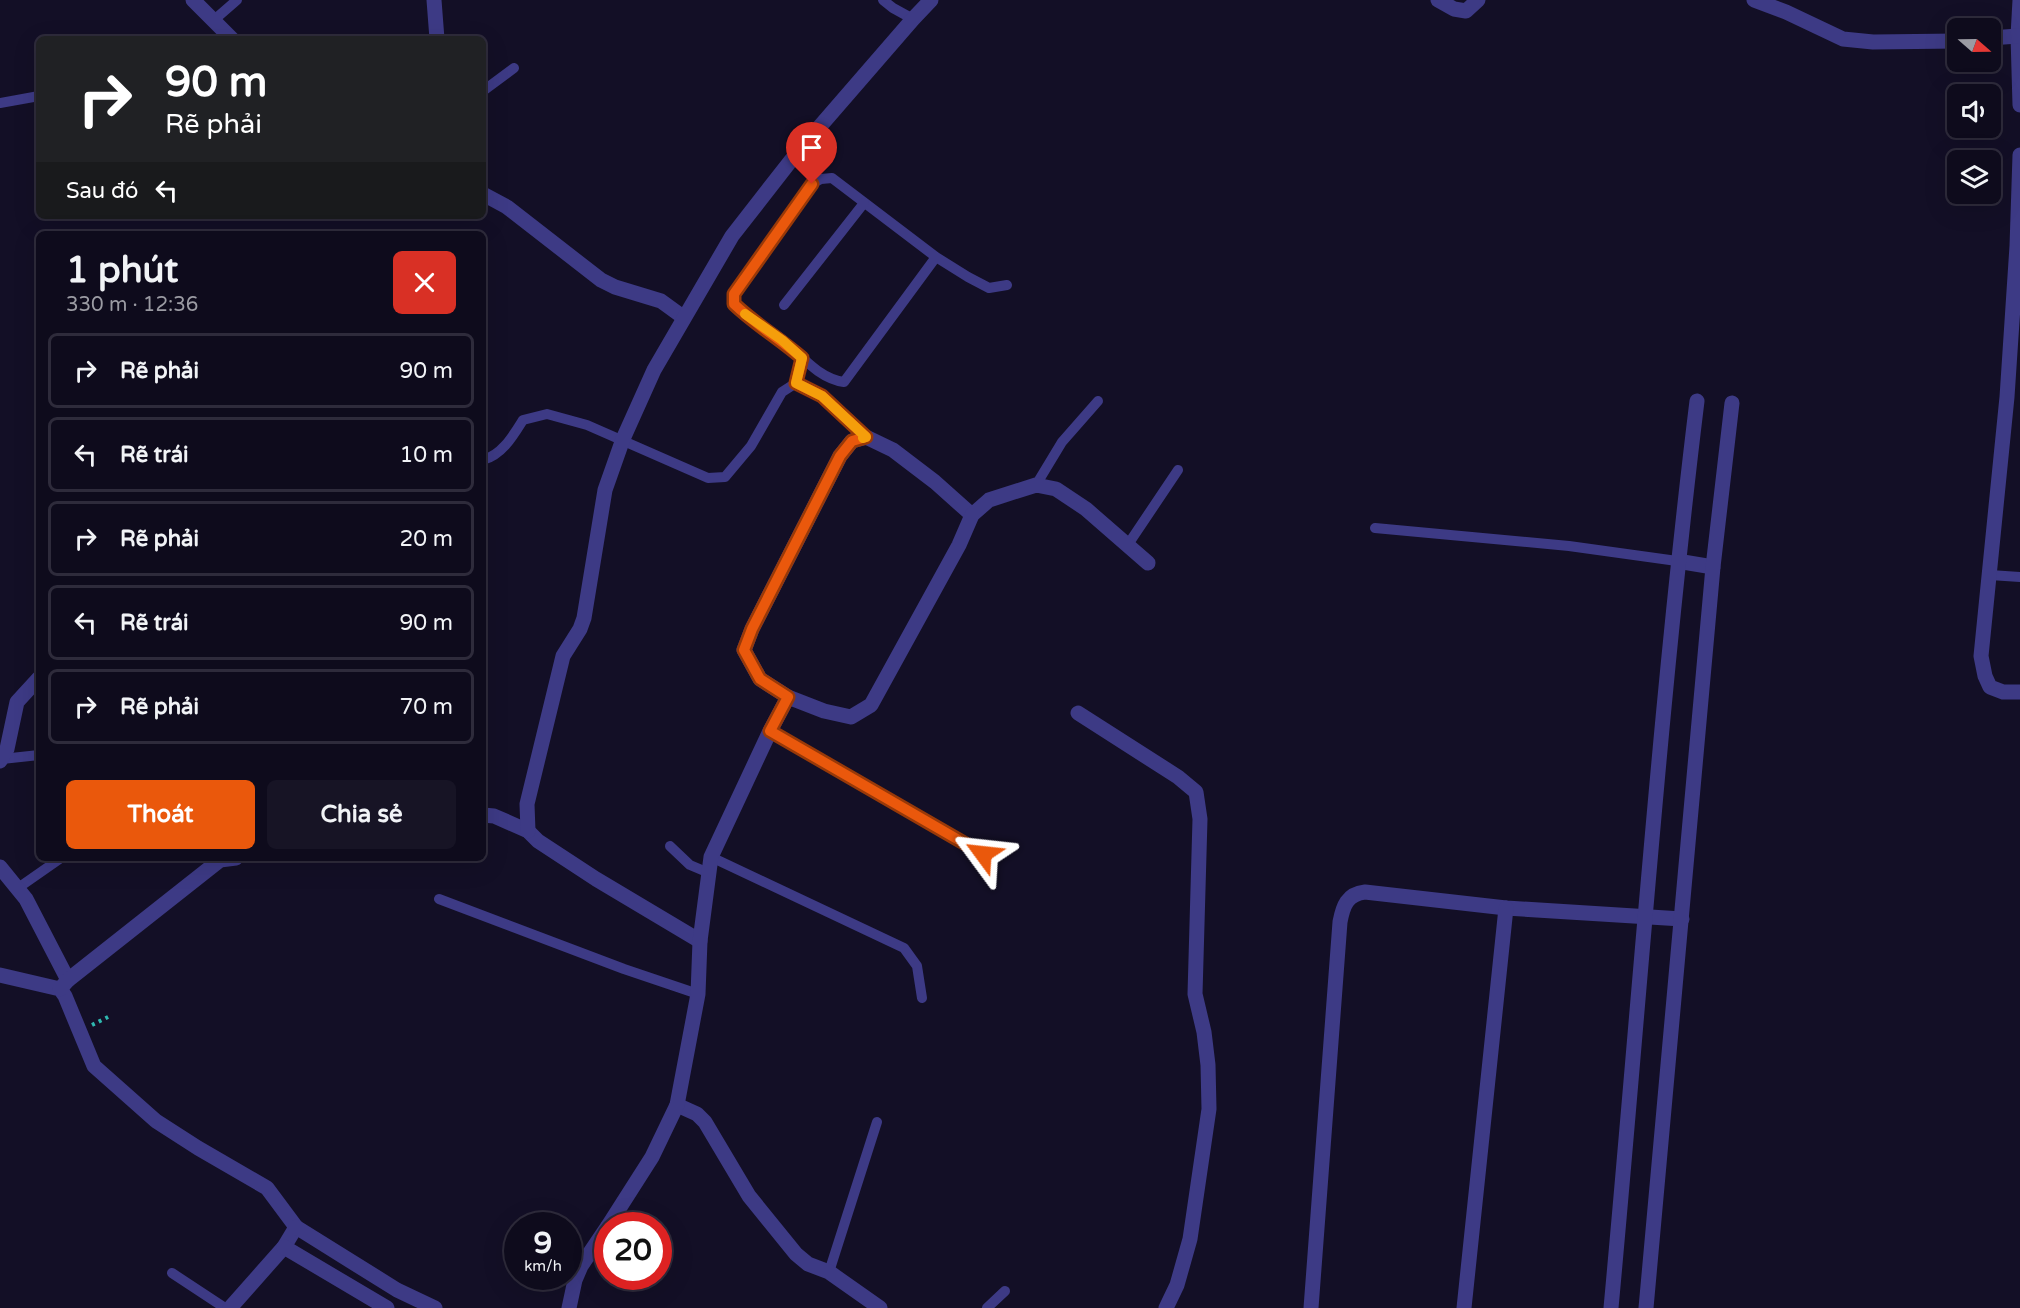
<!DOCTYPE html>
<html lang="vi">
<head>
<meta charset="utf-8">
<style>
  :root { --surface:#0e0b1c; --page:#171425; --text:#f1f3f6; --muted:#9b9ba3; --line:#2e2b3b; --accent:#ea580c }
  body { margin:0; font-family:"Varela Round",sans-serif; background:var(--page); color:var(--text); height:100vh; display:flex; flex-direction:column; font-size:22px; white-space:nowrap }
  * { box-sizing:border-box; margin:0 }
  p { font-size:20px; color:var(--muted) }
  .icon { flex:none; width:33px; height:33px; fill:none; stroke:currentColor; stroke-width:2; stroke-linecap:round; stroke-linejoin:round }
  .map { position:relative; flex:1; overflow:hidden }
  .sheet { position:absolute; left:36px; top:231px; width:450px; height:630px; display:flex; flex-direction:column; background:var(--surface); border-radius:9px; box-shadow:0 6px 24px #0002,0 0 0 2px var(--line) }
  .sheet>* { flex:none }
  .hud { position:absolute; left:36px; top:36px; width:450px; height:183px; border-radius:9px; box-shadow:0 6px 24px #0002,0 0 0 2px var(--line); background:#202124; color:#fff; overflow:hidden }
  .needle { width:39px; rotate:110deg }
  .tools { position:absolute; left:1947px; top:18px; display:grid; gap:12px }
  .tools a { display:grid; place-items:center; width:54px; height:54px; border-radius:9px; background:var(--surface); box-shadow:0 6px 24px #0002,0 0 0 2px var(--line); font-size:30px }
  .speed { position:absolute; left:504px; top:1212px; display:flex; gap:12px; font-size:30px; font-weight:700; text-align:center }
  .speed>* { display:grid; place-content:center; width:78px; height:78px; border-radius:50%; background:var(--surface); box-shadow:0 6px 24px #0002,0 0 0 2px var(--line); line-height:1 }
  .speed small { font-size:15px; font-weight:400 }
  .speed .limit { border:9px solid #d22; background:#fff; color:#111 }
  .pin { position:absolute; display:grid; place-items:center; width:51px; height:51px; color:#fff; margin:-62px -26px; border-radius:50% 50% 50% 0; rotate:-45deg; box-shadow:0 0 6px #0007 }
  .pin .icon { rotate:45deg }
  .me { position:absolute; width:66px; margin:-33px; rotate:300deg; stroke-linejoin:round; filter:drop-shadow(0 0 4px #0008) }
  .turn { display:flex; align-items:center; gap:21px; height:126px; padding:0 30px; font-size:27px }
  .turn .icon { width:78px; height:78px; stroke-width:2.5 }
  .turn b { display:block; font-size:42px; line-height:51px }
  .then { display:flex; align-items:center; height:57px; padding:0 30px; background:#0003; gap:12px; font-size:22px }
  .round { display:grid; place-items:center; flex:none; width:63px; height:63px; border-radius:9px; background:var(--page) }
  .head { display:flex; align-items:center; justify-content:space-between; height:102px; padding:0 30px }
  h1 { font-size:36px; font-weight:700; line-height:45px }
  .primary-button { display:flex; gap:12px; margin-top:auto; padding:12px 30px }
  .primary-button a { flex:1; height:69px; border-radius:9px; background:var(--accent); color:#fff; font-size:24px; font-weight:700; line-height:69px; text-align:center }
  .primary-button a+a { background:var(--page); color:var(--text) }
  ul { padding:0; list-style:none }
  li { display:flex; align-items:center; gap:18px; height:75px; margin:0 12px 9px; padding:0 18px; border:3px solid var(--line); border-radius:9px }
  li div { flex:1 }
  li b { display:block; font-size:22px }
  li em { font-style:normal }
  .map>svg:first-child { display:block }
</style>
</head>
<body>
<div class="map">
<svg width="2020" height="1308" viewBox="0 0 2020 1308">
  <rect width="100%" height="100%" fill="#130f26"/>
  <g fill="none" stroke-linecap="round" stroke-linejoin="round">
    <path stroke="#2fb8b0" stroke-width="4" stroke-dasharray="3 4.5" stroke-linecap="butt" d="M 92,1025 L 110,1016"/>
    <g stroke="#3d3a85" stroke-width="10">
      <path d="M 883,0 L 893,8 L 913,19"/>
      <path d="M 214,20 L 237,0"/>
      <path d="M 483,91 L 514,68"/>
      <path d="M 0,103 L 39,96"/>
      <path d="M 936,257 L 844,382 C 818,378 802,356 783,340 C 766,327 749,318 734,304 L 734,293 L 812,184 L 821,179 L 832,178 L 936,257 L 968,277 L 989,288 L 1007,285"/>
      <path d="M 784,305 L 864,203"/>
      <path d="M 796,383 L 802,358"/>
      <path d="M 483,460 C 502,455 513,436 523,420 L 547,414 L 587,425 L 708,478 L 725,477 L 751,446 L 782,392 L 796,383 L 822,397 L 866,437"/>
      <path d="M 1036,485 L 1062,442 L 1098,401"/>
      <path d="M 1375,528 L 1569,546 L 1677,561"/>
      <path d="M 1127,546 L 1178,470"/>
      <path d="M 1990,575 L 2020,577"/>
      <path d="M 770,731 L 983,854"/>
      <path d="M 2,759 L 39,755"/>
      <path d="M 670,846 L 690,865 L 709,873"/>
      <path d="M 711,857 L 904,948 L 917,966 L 922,998"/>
      <path d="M 18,888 L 61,858"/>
      <path d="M 439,899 L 624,969 L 698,994"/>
      <path d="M 829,1272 L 877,1122"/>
      <path d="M 172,1273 L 225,1308"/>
      <path d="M 987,1308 L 1005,1291"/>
    </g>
    <g stroke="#3d3a85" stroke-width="15">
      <path d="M 193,0 L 232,39"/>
      <path d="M 434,0 L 437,39"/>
      <path d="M 1438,0 L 1454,9 L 1466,11 L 1478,0"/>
      <path d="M 1754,0 L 1786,12 L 1843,39 L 1873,42 L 1958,41"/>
      <path d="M 2020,0 L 2018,36 L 2020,105"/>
      <path d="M 1990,38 L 2018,36"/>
      <path d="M 2020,155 L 2017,246 L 2007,397 L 1981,656 L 1985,676 L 1990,687 L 2003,692 L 2020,692"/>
      <path d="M 483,194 L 507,207 L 601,280 L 615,287 L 661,301 L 683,317"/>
      <path d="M 1677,561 L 1713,567"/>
      <path d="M 788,697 L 760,679 L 744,650 L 752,629 L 840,456 L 852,441 L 866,437 L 893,450 L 935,482 L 972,515"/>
      <path d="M 1078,713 L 1178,777 L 1196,792 L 1200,819 L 1195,994 L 1204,1032 L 1208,1065 L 1209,1109 L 1190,1239 L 1177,1285 L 1166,1308"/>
      <path d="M 0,761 L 7,749 L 17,702 L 39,678"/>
      <path d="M 483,815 L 494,816 L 528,831 L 538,841 L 596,879 L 700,941"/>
      <path d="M 528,831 L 527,804 L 563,656 L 580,629 L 584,618 L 605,490 L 623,439 L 654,370 L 732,236 L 796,154 L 913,19 L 931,0"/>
      <path d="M 0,867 L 26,899 L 68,980"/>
      <path d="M 0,975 L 60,989 L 65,996 L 94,1066 L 156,1121 L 198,1148 L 267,1188 L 296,1227 L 284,1247 L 230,1308"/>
      <path d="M 60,989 L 68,980 L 220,860 L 236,858"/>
      <path d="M 677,1105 L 697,1114 L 705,1122 L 749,1196 L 796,1254 L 808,1264 L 829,1272 L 880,1308"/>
      <path d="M 608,1226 L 652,1157 L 677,1105 L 698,994 L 700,941 L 711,857 L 770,731 L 788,697 L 824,711 L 851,717 L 871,705 L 959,545 L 972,515 L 989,500 L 1036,485 L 1056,489 L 1086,509 L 1148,563"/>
      <path d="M 296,1227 L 397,1290 L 435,1308"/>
      <path d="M 284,1247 L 387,1308"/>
      <path d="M 569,1308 L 575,1280 L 581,1266 L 608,1226"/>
      <path d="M 1311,1308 L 1340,922 C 1343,906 1347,894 1365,892 L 1506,908 L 1682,919"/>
      <path d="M 1464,1308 L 1506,908"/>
      <path d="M 1611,1308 C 1639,1005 1660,702 1697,401"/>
      <path d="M 1646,1308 L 1713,567 L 1732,403"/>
    </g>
  </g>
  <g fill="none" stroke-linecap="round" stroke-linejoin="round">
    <defs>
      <path id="route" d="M 812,184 L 734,294 L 734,304 C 755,324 780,339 802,358 L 796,383 L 822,396 L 866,437 L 852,441 L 840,456 L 752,629 L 744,650 L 760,679 L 788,697 L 770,731 L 983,854"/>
    </defs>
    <use href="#route" stroke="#983908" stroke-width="15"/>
    <use href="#route" stroke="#ea580c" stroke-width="10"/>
    <path stroke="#f59e0b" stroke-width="10" d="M 745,314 L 782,340 L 802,358 L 796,383 L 822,396 L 866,437 L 863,438"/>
  </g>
</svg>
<div class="tools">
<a><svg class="needle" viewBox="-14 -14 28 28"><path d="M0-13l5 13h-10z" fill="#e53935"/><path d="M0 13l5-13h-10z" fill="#9b9ba3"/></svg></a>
<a><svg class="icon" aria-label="sound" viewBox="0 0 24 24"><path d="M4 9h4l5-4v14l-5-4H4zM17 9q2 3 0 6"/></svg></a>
<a><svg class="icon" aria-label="layers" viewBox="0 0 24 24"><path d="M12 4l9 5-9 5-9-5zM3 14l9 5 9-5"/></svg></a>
</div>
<div class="speed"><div>9<small>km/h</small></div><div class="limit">20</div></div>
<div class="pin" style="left:812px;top:184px;background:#d93025"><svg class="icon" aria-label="arrive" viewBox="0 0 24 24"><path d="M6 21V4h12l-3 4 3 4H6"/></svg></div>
<svg class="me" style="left:983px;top:854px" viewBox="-20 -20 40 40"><path d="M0-17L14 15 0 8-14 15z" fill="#ea580c" stroke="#fff" stroke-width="4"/></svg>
<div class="hud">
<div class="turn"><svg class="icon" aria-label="right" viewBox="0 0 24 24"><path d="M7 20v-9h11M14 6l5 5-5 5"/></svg><div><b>90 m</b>Rẽ phải</div></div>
<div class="then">Sau đó<svg class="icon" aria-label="left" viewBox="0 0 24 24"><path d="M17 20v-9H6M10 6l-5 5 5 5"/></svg></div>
</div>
<section class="sheet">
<div class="head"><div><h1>1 phút</h1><p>330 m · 12:36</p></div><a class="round" style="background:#d93025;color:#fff"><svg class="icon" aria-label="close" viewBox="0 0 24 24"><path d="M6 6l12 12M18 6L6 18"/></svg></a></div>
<ul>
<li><svg class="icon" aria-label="right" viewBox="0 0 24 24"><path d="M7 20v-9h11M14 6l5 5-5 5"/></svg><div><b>Rẽ phải</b></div><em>90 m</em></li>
<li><svg class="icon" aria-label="left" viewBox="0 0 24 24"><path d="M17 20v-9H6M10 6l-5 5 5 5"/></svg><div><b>Rẽ trái</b></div><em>10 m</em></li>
<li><svg class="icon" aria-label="right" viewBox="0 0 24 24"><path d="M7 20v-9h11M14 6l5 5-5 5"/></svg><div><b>Rẽ phải</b></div><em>20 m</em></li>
<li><svg class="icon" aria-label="left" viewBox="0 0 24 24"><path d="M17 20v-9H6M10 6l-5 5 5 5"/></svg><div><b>Rẽ trái</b></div><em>90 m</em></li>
<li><svg class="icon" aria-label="right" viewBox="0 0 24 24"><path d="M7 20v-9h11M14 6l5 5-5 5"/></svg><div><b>Rẽ phải</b></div><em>70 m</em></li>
</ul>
<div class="primary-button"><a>Thoát</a><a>Chia sẻ</a></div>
</section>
</div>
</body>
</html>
